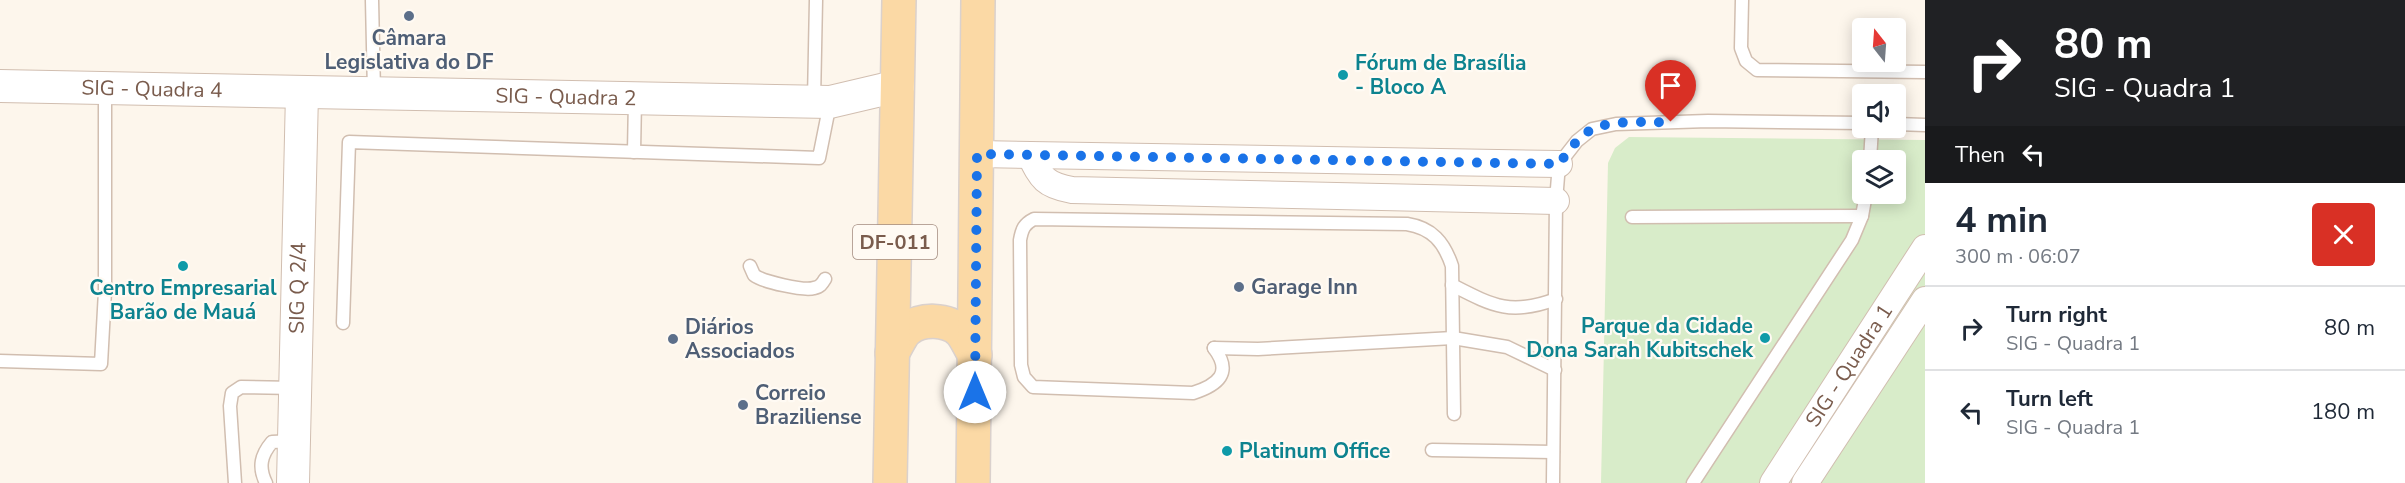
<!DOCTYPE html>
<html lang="en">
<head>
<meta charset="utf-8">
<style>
  :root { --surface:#fff; --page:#f2f2f3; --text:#1f2937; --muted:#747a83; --line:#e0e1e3 }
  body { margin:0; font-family:"Nunito Sans",sans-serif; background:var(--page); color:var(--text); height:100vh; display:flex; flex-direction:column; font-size:22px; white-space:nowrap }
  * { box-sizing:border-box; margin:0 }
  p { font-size:20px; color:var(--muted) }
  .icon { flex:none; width:33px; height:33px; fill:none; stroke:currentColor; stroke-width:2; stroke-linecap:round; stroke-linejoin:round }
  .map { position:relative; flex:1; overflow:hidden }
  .details { display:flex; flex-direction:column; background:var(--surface); width:480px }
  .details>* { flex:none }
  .top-card { background:#202124; color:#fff; overflow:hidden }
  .needle { width:39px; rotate:343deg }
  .fabs { position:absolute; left:1852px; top:18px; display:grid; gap:12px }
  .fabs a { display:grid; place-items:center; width:54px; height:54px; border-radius:6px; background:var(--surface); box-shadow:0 3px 15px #0003; font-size:30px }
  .pin { position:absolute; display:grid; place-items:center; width:51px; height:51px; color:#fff; margin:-62px -26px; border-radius:50% 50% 50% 0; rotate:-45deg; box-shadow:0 0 6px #0007 }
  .pin .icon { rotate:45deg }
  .me { position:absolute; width:66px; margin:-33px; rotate:0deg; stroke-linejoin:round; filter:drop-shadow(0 0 4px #0008) }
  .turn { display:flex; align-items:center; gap:21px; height:126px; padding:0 30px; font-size:27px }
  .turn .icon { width:78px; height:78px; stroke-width:2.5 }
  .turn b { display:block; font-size:42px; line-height:51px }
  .then { display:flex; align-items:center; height:57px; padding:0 30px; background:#0003; gap:12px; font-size:22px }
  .round { display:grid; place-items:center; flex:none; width:63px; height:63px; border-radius:6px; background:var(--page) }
  .head { display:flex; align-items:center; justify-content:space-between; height:102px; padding:0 30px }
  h1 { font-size:36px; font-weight:700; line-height:45px }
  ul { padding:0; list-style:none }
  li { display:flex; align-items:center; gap:18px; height:84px; padding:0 30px; border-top:2px solid var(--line) }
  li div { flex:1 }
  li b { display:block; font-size:22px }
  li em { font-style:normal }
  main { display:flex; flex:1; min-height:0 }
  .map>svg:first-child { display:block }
</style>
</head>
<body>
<main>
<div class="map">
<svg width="1925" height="483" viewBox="0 0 1925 483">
  <rect width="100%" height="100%" fill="#fdf6ec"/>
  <path fill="#d8ecc9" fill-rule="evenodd" d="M 1629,137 L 1925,140 L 1925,483 L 1601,483 L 1608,163 L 1615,148 ZM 1863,160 L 1896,160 L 1896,194 L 1863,194 Z"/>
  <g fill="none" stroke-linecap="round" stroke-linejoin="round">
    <defs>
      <g id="service">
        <path d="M 372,0 L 374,92"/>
        <path d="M 1742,0 L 1741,48 L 1746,61 L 1757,70 L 1925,72"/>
        <path d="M 814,100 L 816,0"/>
        <path d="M 1896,124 L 1925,125"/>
        <path d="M 634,152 L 635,99"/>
        <path d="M 1870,160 L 1872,128"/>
        <path d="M 1632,217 L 1862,216"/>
        <path d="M 750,266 L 754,275 C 763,282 804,291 814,288 C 820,287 822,284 825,279"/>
        <path d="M 1452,285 C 1493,306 1511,316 1556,299"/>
        <path d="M 343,323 L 349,142 L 819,158 L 830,103"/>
        <path d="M 1214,348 C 1233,373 1218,385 1193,393 L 1033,387 L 1024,377 L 1021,365 L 1020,240 C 1022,229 1024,224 1034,219 L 1407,224 C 1432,228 1444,242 1452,266 L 1454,414"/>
        <path d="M 1214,348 L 1258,349 L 1453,338 L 1507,347 L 1555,370"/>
        <path d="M 0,361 L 101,364 L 105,291 L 105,88"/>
        <path d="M 1432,450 L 1553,452"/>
        <path d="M 235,483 L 230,406 L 232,393 L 241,387 L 295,388"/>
        <path d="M 266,483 C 258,467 261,455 272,442 L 294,441"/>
        <path d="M 1553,483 L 1556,201 L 1559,164 L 1577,141 L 1592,129 L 1616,124 L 1708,121 L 1863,123"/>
        <path d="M 1693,483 L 1852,240 L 1862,216 L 1866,194"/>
      </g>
      <g id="minor">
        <path d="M 977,154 L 1559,164"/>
        <path d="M 1030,155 C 1042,179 1045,185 1072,190 L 1556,201"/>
        <path id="s1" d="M 1773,483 L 1925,248"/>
        <path d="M 1805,483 L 1925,300"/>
      </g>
      <g id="tertiary">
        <path id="s2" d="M 0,86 L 830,102 L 898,86"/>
        <path id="s3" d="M 293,483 L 302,93"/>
      </g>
      <g id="primary">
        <path d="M 892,353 C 897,346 901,334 908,329 C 922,318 947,319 960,331 C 966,337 970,348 975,355"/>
        <path d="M 890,483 L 899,0"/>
        <path d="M 973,483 L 978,0"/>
      </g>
    </defs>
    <use href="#service" stroke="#d1beb0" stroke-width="15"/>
    <use href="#minor" stroke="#d1beb0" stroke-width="28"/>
    <use href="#tertiary" stroke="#d1beb0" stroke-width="34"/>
    <use href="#primary" stroke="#dad1cd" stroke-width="36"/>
    <use href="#service" stroke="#fff" stroke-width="12"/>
    <use href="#minor" stroke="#fff" stroke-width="26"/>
    <use href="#tertiary" stroke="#fff" stroke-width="32"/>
    <use href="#primary" stroke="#fbd9a5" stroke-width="33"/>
  </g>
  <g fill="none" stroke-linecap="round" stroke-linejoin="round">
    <path stroke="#1a73e8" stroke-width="10" stroke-dasharray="0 18" d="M 975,392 L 977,154 L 1559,164 C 1568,152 1578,137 1591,130 C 1611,119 1649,123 1671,122"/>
  </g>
  <g fill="#5c6f8a" stroke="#fffaf3" stroke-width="2">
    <circle cx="409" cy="16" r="6"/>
    <circle cx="1239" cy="287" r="6"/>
    <circle cx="673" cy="339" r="6"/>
    <circle cx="743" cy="405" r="6"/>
  </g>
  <g fill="#0f9aa8" stroke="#fffaf3" stroke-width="2">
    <circle cx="1343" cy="75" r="6"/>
    <circle cx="183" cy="266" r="6"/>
    <circle cx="1765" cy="338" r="6"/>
    <circle cx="1227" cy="451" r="6"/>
  </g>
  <g text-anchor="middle" stroke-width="4.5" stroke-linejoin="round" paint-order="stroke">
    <rect fill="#fffaf3" stroke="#a28b7f" stroke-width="1.5" x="853" y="225" width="84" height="34" rx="4.5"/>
    <g font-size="20" font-weight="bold" fill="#7a5c4d">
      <text x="895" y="249">DF-011</text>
    </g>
    <g font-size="21" font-weight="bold" fill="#4e5e75" stroke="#fffaf3" text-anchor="start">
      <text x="409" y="45" text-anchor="middle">Câmara<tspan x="409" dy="24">Legislativa do DF</tspan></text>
      <text x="1251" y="294">Garage Inn</text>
      <text x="685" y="334">Diários<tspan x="685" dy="24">Associados</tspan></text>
      <text x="755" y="400">Correio<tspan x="755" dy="24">Braziliense</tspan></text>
    </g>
    <g font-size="21" font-weight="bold" fill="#0d838f" stroke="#fffaf3" text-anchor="start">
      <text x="1355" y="70">Fórum de Brasília<tspan x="1355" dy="24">- Bloco A</tspan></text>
      <text x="183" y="295" text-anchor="middle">Centro Empresarial<tspan x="183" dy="24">Barão de Mauá</tspan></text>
      <text x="1753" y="333" text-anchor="end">Parque da Cidade<tspan x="1753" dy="24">Dona Sarah Kubitschek</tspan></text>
      <text x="1239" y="458">Platinum Office</text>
    </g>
    <g font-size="21" fill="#7a5c4d" stroke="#fffaf3">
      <text dy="7" stroke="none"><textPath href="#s2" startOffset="152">SIG - Quadra 4</textPath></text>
      <text dy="7" stroke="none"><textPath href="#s2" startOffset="566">SIG - Quadra 2</textPath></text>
      <text dy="7" stroke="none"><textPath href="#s3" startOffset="195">SIG Q 2/4</textPath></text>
      <text dy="7" stroke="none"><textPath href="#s1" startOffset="140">SIG - Quadra 1</textPath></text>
    </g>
  </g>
</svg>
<div class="fabs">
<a><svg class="needle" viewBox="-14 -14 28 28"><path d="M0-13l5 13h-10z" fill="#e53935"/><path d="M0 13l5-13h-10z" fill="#747a83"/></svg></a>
<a><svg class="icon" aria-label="sound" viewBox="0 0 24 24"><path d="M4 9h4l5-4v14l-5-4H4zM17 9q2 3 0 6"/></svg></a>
<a><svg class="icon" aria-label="layers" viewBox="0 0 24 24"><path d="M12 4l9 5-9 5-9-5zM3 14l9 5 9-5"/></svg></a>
</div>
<div class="pin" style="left:1671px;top:122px;background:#d93025"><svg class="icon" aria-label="arrive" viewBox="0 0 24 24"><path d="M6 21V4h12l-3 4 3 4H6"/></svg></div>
<svg class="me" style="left:975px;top:392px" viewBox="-20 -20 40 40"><circle r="19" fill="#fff"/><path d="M0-13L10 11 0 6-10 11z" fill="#1a73e8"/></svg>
</div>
<section class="details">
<div class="top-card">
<div class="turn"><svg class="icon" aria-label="right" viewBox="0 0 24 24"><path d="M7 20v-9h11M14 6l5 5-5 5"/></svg><div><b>80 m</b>SIG - Quadra 1</div></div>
<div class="then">Then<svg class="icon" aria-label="left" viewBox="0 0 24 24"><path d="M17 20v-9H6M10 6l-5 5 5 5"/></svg></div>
</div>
<div class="head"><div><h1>4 min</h1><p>300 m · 06:07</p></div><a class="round" style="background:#d93025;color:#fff"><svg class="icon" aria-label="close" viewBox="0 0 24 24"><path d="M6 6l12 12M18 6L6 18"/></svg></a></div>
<ul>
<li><svg class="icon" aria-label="right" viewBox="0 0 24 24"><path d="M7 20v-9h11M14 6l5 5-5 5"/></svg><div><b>Turn right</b><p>SIG - Quadra 1</p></div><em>80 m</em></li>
<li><svg class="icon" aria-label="left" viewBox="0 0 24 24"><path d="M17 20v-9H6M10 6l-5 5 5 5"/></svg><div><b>Turn left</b><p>SIG - Quadra 1</p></div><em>180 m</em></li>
</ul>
</section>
</main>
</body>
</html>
